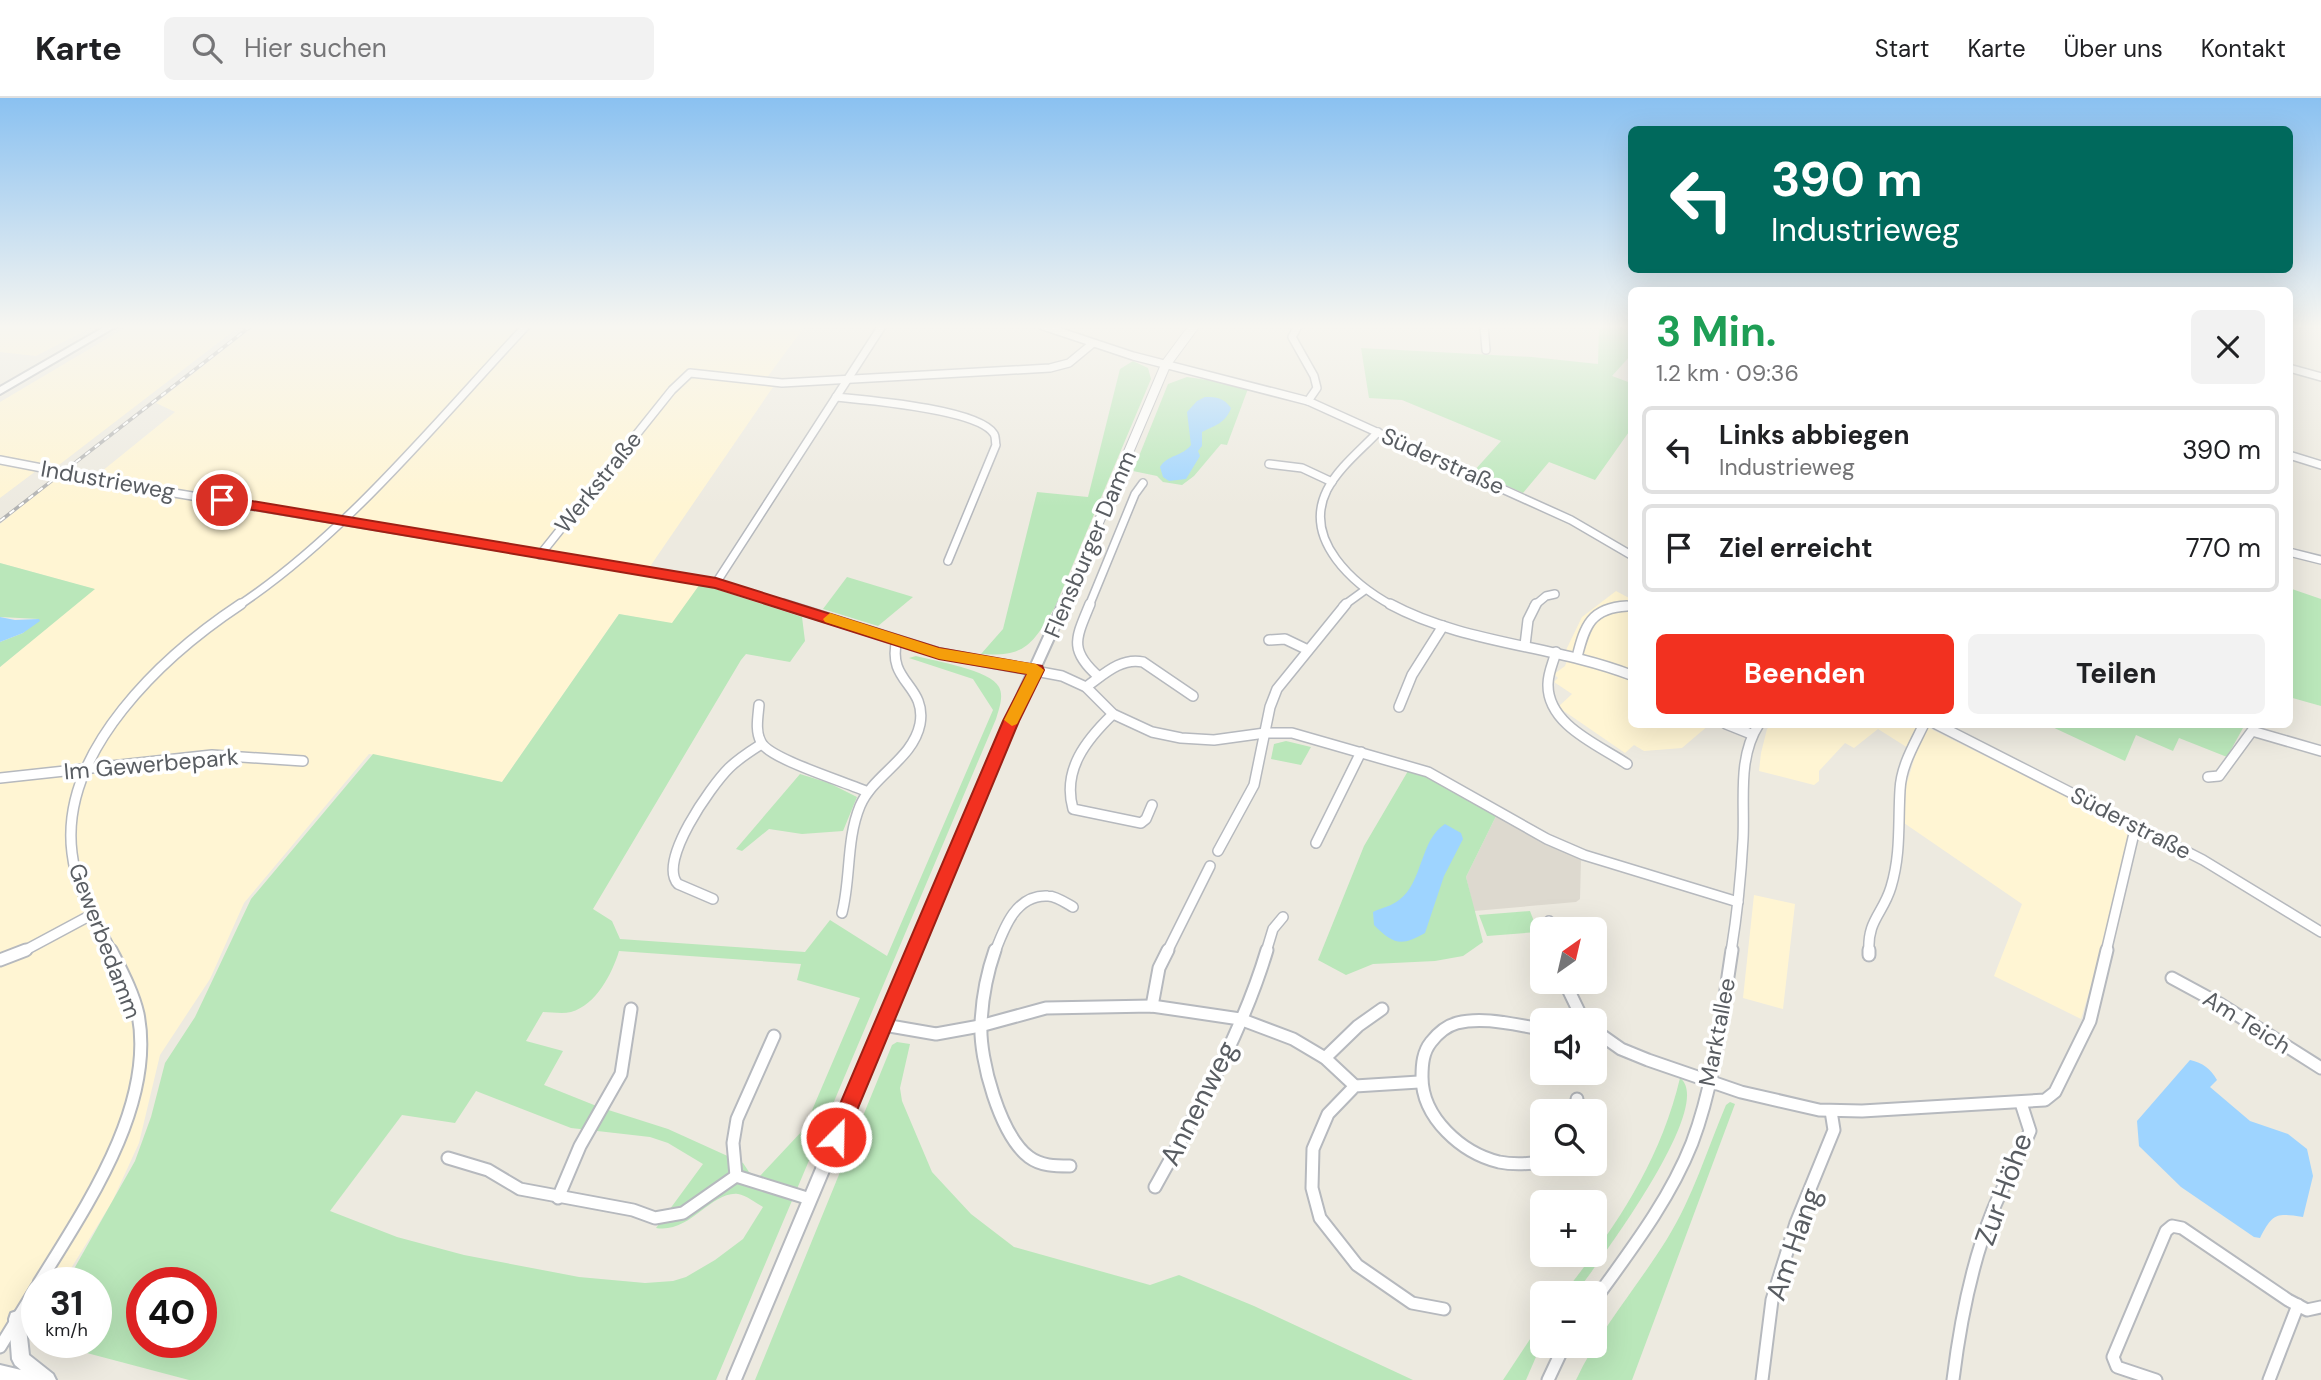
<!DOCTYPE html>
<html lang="de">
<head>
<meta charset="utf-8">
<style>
  :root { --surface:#fff; --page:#f2f2f2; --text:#202124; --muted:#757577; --line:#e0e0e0; --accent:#f23120 }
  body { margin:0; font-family:"DM Sans",sans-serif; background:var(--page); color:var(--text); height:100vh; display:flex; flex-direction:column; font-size:26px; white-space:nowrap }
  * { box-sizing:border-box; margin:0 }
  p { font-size:23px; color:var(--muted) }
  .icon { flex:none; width:38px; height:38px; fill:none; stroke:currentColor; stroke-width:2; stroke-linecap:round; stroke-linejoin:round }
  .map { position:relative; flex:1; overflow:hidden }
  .side { position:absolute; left:1628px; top:189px; width:665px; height:441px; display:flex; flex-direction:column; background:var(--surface); border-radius:10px; box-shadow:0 7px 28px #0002 }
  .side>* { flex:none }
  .banner { position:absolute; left:1628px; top:28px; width:665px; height:147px; border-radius:10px; box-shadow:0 7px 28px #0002; background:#00695c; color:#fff; overflow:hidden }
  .needle { width:46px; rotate:34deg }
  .buttons { position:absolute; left:1530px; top:819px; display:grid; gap:14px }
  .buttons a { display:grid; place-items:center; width:77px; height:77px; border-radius:10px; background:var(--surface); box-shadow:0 7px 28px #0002; font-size:35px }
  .speed { position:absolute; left:21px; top:1169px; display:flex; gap:14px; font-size:35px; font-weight:700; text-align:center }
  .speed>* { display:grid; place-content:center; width:91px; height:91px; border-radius:50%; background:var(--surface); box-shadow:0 7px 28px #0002; line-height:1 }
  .speed small { font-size:18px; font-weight:400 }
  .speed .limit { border:10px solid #d22; background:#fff; color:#111 }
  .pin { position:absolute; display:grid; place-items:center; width:60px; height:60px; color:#fff; margin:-30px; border:4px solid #fff; border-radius:50%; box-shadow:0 2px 7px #0007 }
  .me { position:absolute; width:77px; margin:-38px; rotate:23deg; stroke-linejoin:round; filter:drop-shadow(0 0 5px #0008) }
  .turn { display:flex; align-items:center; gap:24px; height:147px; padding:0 28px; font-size:32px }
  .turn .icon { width:91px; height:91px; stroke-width:2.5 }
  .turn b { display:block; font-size:49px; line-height:60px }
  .round { display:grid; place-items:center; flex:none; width:74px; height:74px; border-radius:10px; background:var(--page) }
  .overview { display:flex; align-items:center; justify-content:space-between; height:119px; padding:0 28px }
  h1 { font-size:42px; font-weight:700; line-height:52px; color:#1e9e55 }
  .primary-button { display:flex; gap:14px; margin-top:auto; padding:14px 28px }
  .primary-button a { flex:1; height:80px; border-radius:10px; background:var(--accent); color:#fff; font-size:28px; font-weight:700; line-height:80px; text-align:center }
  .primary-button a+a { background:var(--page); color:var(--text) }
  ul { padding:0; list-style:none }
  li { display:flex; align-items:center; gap:21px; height:88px; margin:0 14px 10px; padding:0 14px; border:4px solid var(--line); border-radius:10px }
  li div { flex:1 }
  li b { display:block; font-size:26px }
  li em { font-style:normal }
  header { display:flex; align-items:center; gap:42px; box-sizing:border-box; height:98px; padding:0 35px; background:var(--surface); border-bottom:2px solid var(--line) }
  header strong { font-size:33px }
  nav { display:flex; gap:38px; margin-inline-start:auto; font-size:24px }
  .search { width:490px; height:63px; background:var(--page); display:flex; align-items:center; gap:18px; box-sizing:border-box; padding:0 24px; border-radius:10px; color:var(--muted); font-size:26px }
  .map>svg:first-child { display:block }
</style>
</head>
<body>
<header>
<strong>Karte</strong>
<div class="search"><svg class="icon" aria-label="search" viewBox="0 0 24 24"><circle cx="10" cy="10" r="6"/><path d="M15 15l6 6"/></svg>Hier suchen</div>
<nav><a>Start</a><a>Karte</a><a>Über uns</a><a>Kontakt</a></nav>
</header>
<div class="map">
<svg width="2321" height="1282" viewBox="0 0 2321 1282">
  <rect width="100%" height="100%" fill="#edeae0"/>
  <g fill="#fff5d3">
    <path d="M 0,228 L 94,228 L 36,258 L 0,254 Z"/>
    <path d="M 128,228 L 240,228 L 55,370 L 44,367 L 0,400 L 0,304 Z"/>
    <path d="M 254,228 L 805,228 L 766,281 L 773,289 L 649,470 L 96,378 L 175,314 L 156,305 Z"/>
    <path d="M 58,379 L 700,486 L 673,526 L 619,516 L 502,684 L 369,656 L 244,805 L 210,881 L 160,957 L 139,1045 L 112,1104 L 62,1185 L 37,1185 L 37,1226 L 21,1251 L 0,1247 L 0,569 L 94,491 L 0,465 L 0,426 Z"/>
    <path d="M 1616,493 L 1631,501 L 1631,574 L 1566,552 L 1582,519 Z"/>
    <path d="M 1568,560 L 1631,581 L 1631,626 L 1709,627 L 1682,650 L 1644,653 L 1634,647 L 1625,655 L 1558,609 L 1572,596 L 1554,584 L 1558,580 L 1554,576 L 1565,568 Z"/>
    <path d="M 1772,627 L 1923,627 L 2130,731 L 2105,841 L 2081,921 L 1994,878 L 2022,806 L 1904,725 L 1906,688 L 1916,655 L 1878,631 L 1854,650 L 1845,645 L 1819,673 L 1819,683 L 1814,687 L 1759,673 L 1761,655 L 1767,631 Z"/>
    <path d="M 1754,797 L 1795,806 L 1783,911 L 1743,900 Z"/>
  </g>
  <path fill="#ddd9cf" d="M 1496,718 L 1581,762 L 1580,801 L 1576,804 L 1474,813 L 1466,779 Z"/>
  <g fill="#bae7ba" fill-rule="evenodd">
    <path d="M 1599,228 L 1631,228 L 1631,257 L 1612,278 L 1631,285 L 1631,331 L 1595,382 L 1549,364 L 1523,395 L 1474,373 L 1501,343 L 1402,302 L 1369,300 L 1361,250 L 1532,259 L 1598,266 Z"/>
    <path d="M 1133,263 L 1148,270 L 1151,281 L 1055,509 C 1032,546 1027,559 981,556 L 1003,531 L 1037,394 L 1088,399 L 1120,271 Z"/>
    <path d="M 1187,279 L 1249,288 L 1227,347 L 1221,346 L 1194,378 L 1182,387 L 1163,384 L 1157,378 L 1133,373 L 1168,286 Z"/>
    <path d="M 0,465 L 95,491 L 0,569 L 0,544 L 23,535 L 39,521 L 0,519 Z"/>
    <path d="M 847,479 L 913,499 L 878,528 L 823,511 Z"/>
    <path d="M 700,486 L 802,519 L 805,543 L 790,564 L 746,556 L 741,562 L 593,811 L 612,823 L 620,841 L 805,854 L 830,822 L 887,858 L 993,612 L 973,581 L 909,560 L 916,558 C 934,563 991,572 999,589 C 1004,598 999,611 996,621 L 716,1282 L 189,1282 L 49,1245 L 96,1244 L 96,1185 L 66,1185 L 135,1063 L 151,1019 L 165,965 L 195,919 L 251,801 L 373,656 L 502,684 L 619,516 L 672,525 ZM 619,853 L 801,866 L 797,882 L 860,900 L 804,1031 L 759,1079 L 749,1074 L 743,1065 L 668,1031 L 599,1009 L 544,987 L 563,953 L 526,943 L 543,914 C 552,914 562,916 571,914 C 596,907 612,876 619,853 ZM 476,993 L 571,1030 L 650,1039 L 668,1045 L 703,1066 L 656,1130 C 690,1136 711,1093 738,1096 C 746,1097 756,1105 763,1109 L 743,1141 L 715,1162 L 686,1179 L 673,1183 L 645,1185 L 579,1179 L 464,1157 L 397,1139 L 330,1113 L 402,1017 L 455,1025 ZM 142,1185 L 201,1185 L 201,1244 L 142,1244 Z"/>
    <path d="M 2289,490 L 2321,501 L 2321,608 L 2289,599 Z"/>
    <path d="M 2048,627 L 2250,627 L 2243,630 L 2227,659 L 2179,640 L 2173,653 L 2136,637 L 2125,663 Z"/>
    <path d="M 1286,643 L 1311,649 L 1301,667 L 1271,661 L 1274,646 Z"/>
    <path d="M 1408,673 L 1427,679 L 1496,718 L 1466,779 L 1483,844 L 1463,858 L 1435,863 L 1373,866 L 1346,877 L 1318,862 L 1364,748 Z"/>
    <path d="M 800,676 L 829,685 L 857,699 L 843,733 L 802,736 L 769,731 L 742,753 L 736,751 Z"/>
    <path d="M 1530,813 L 1538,834 L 1487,838 L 1479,817 Z"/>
    <path d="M 897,944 L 910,946 L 900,990 L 902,1003 L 932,1074 L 971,1116 L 1014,1149 L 1150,1187 L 1179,1177 L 1254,1208 L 1413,1282 L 755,1282 L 892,947 Z"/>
    <path d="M 1680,980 C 1717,1007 1597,1166 1576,1195 L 1564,1195 C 1616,1129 1660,1064 1680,980 Z"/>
    <path d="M 1730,1004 L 1735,1006 L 1632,1282 L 1576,1282 C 1600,1231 1638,1188 1667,1141 C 1693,1099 1707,1052 1726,1007 Z"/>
    <path d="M 1542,1223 L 1542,1245 L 1526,1282 L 1503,1282 Z"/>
  </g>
  <g fill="#9ed4ff">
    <path d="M 1205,299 C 1217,299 1224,300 1231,310 C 1226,325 1214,328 1202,334 L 1202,348 L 1198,353 L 1200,358 L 1186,381 L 1169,383 L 1163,379 L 1160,369 C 1167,357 1183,358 1191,347 L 1187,314 L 1197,303 Z"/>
    <path d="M 0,519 L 15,522 L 39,521 L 40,523 L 23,535 L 0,544 Z"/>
    <path d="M 1445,726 L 1461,735 L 1463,741 L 1444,778 L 1425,835 C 1401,849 1393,846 1374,827 L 1373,814 C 1381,810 1392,808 1399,802 C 1423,785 1420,741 1445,726 Z"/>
    <path d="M 2190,962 C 2203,965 2210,970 2217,982 L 2210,989 L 2250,1023 L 2288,1036 L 2307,1051 L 2313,1078 L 2303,1119 C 2276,1115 2273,1115 2260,1140 L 2254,1139 L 2181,1089 L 2139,1048 L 2137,1023 Z"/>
  </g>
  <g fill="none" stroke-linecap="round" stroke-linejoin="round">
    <defs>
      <g id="minor-far2">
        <path d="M 1043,228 L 1133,258 L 1308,303 L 1571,422 L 1631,457"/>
        <path d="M 1298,228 L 1292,239 L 1314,278 L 1317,290 L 1308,303"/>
        <path d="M 1484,228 L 1486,252"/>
        <path d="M 2289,270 L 2321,279"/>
        <path d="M 836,299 C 866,302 979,311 994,336 C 996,339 995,343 996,347 L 948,463"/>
        <path d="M 1378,334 C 1361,352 1339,369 1327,392 C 1302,442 1354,487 1393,508"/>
        <path d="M 2289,357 L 2321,367"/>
        <path d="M 0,362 L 156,392 L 716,485 L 789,508"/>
        <path d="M 1269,366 L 1302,370 L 1332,384"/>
        <path d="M 2289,454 L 2321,462"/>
        <path d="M 540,457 L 672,292 L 690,275 L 782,285 L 1050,270 L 1069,265 L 1092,246"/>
        <path d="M 716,485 L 882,228"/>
        <path d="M 238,508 C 345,437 438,322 526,228"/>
        <path d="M 1089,508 L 1135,396 L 1143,385"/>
        <path d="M 1343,508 L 1365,492"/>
        <path d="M 1534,508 L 1546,498 L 1555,496"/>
      </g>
      <g id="minor-far1">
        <path d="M 783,506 L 939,555 L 1062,578 L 1086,589 L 1113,616 L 1152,634 L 1181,640 L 1214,642 L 1265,635 L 1292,635 L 1428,674 L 1547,741 L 1584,757 L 1738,804"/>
        <path d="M 1090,506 C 1076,540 1068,552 1099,579"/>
        <path d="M 1390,506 C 1464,546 1553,547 1631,577"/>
        <path d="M 1269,542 L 1285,541 L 1308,552"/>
        <path d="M 1525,547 L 1528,522 L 1536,506"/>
        <path d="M 1556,554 C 1553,565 1548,575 1548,586 C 1547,627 1599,647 1627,666"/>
        <path d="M 1577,559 C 1585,527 1591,510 1627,508"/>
        <path d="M 1086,589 C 1103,577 1121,559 1143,564 L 1193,598"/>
        <path d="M 759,607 C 758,619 755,633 761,644 C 769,661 846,684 868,694"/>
        <path d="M 1399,609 L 1412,577 L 1443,528"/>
        <path d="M 1113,616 C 1086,642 1062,672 1073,711 L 1141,725 L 1146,721 L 1152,707"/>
        <path d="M 1726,626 L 1751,636"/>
        <path d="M 1936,626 L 2203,762 L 2321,834"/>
        <path d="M 2208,679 L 2219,678 L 2252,633 L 2321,653"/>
        <path d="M 0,680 L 212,657 L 303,663"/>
        <path d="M 1316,745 L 1361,654"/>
        <path d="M 1218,753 L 1254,687 L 1270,609 L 1277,591 L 1346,506"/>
        <path d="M 713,801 L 678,786 C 657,764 711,688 729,670 C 738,661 749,654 760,647"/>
        <path d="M 842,815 C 851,780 846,742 860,708 C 873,677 913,661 920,626 C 927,587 886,584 897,542"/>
        <path d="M 1549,823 L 1556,831"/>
        <path d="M 22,854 L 91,817"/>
        <path d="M 112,854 C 96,822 76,791 72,755 C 59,653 164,557 241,506"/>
        <path d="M 995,854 C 1004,830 1016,796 1048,798 C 1056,798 1066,805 1073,809"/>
        <path d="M 1167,854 L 1210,768"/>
        <path d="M 1266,854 L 1273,831 L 1283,819"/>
        <path d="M 1731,854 C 1737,817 1741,779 1743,741 C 1745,703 1737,660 1759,626"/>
        <path d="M 1869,854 C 1867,822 1883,816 1891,789 C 1901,756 1898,725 1900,692 C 1901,668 1914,647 1924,626"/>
        <path d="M 2106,854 L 2136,727"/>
      </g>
      <g id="minor">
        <path d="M 995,852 C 987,875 982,901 981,926 C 979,961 1000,1037 1029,1059 C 1041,1068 1055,1068 1070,1068"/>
        <path d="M 1869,852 L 1869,857"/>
        <path d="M 0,862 L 26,852"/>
        <path d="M 2172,880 L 2220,906 L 2321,970"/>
        <path d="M 1568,884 L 1568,891 L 1583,922"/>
        <path d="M 1152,908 L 1159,870 L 1168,852"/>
        <path d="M 884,927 L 936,936 L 980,928 L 1046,910 L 1152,908 L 1240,921 L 1293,941 L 1325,960 L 1355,988"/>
        <path d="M 1542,931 C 1515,927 1484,918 1457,925 C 1446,928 1438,935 1431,944 C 1423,954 1422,966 1422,979 C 1422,1020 1462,1055 1499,1064 C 1514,1067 1528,1066 1542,1064"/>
        <path d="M 1594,932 L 1621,951 L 1648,962 L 1741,994 L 1819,1012 L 1862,1013 L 2045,1002 L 2055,994 L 2090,923 L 2107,852"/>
        <path d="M 1325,960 L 1358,928 L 1382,911"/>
        <path d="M 1419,984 L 1355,988 L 1328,1016 L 1313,1051 L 1312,1090 L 1320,1120 L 1357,1167 L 1412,1205 L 1444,1211"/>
        <path d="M 1577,1001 L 1577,1013"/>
        <path d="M 448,1060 L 488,1072 L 520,1091 L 633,1112 L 655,1120 L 683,1115 L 736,1078 L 810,1101"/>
        <path d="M 736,1078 L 733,1045 L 737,1021 L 774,938"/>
        <path d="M 1155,1089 C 1197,1013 1242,936 1267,852"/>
        <path d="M 558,1100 L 580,1048 L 621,976 L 631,911"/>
        <path d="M 39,1185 C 85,1110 156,1008 138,916 C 133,894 121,872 111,852"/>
        <path d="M 1594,1203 C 1630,1153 1669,1103 1692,1045 C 1715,984 1722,916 1732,852"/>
        <path d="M 0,1249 L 37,1189"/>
        <path d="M 1548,1282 L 1564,1248"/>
        <path d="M 1762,1282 L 1772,1202 L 1796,1125 L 1834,1032 L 1831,1013"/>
        <path d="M 1953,1282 C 1960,1225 1971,1166 1993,1112 C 2004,1085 2019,1060 2030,1033 L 2021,1005"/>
        <path d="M 2156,1282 L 2117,1269 L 2113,1259 L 2166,1133 L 2172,1128 L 2182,1130 L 2288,1202 L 2307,1212 L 2321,1209"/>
        <path d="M 2269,1282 L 2298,1207"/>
      </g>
      <path id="tertiary-far2" d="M 1063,508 L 1166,266 L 1194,228"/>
      <path id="tertiary-far1" d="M 914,854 L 1011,623 L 1064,506"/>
      <path id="tertiary" d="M 734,1282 L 915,852"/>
      <g id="secondary">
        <path d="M 106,228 L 117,228 L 0,296 L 0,289 Z"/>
        <path d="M 17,1213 L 23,1215 L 25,1221 L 29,1257 L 53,1276 L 56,1282 L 0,1282 L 0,1267 L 21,1272 L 15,1267 L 12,1261 L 9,1221 L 11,1215 Z"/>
      </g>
    </defs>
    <use href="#minor-far2" stroke="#b6b9be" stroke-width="10"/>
    <use href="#minor-far1" stroke="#b6b9be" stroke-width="12"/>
    <use href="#minor" stroke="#b6b9be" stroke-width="15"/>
    <use href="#tertiary-far2" stroke="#b6b9be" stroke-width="11"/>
    <use href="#tertiary-far1" stroke="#b6b9be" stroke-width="14"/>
    <use href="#tertiary" stroke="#b6b9be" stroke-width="17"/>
    <use href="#secondary" stroke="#b6bac0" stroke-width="4"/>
    <use href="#minor-far2" stroke="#fff" stroke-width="7"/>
    <use href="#minor-far1" stroke="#fff" stroke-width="9"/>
    <use href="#minor" stroke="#fff" stroke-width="11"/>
    <use href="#tertiary-far2" stroke="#fff" stroke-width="9"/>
    <use href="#tertiary-far1" stroke="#fff" stroke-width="10"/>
    <use href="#tertiary" stroke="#fff" stroke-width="13"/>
    <use href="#secondary" fill="#fff" fill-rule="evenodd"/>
    <defs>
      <path id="rail" d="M 0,423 L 251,228"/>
    </defs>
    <use href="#rail" stroke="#b2b3b3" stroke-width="3.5"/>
    <use href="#rail" stroke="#fff" stroke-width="2" stroke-dasharray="6" stroke-linecap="butt"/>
  </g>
  <linearGradient id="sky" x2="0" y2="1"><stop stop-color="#8ac1f1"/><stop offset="0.56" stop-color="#f7f6f1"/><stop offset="1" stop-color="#f7f6f1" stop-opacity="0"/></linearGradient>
  <rect width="2321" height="408" fill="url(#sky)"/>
  <path fill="#f23120" stroke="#9d2015" stroke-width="2" d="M 222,398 L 716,480 L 939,550 L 1042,568 L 1044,572 L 1019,623 L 843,1046 L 836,1049 L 829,1046 L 826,1039 L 1003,623 L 1027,576 L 939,561 L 715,490 L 218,406 L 218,399 Z"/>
  <path fill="#f59e0b" d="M 830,515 L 939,550 L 1036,566 L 1044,572 L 1017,626 L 1012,628 L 1004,622 L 1027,576 L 939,561 L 825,524 L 823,521 Z"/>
  <g text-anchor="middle" stroke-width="7" stroke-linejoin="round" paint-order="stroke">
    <g font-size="23" fill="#595d62" stroke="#fff">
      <text transform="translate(1443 363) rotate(24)" y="8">Süderstraße</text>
      <text transform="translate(108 382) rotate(10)" y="8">Industrieweg</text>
      <text transform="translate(598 384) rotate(-51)" y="8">Werkstraße</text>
      <text transform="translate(1090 446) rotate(-67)" y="8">Flensburger Damm</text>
      <text transform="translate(151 666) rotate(-5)" y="8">Im Gewerbepark</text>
      <text transform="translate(2131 725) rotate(27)" y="8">Süderstraße</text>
      <text transform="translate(105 843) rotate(69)" y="8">Gewerbedamm</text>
      <text transform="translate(2247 924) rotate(32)" y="8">Am Teich</text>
      <text transform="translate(1717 934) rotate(-79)" y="8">Marktallee</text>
    </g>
    <g font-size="28" fill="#595d62" stroke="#fff">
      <text transform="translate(1198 1005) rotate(-63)" y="10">Annenweg</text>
      <text transform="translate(2003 1091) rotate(-70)" y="10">Zur Höhe</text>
      <text transform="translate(1793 1146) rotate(-71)" y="10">Am Hang</text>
    </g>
  </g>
</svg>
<div class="buttons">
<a><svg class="needle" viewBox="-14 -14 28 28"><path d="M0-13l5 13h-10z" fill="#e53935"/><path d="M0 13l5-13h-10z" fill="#757577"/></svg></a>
<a><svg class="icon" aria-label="sound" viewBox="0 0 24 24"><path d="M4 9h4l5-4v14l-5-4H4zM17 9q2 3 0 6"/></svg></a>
<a><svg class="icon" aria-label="search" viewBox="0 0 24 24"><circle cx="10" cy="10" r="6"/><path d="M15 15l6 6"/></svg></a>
<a>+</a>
<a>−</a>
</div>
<div class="speed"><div>31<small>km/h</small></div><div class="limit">40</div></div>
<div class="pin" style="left:222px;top:402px;background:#d93025"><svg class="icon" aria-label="arrive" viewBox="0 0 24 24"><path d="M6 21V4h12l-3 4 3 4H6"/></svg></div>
<svg class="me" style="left:836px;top:1039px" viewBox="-20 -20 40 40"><circle r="17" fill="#f23120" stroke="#fff" stroke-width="3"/><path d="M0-11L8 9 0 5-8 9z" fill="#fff"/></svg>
<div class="banner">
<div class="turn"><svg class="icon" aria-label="left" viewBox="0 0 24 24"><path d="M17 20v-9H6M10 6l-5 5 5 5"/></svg><div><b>390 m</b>Industrieweg</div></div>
</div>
<section class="side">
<div class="overview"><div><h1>3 Min.</h1><p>1.2 km · 09:36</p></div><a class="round"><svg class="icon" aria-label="close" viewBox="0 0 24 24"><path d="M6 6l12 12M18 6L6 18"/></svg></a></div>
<ul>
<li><svg class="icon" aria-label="left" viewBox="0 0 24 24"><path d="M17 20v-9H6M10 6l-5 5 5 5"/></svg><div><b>Links abbiegen</b><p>Industrieweg</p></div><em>390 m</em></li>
<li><svg class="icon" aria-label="arrive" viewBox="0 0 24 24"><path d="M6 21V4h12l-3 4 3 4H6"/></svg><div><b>Ziel erreicht</b></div><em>770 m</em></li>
</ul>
<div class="primary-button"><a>Beenden</a><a>Teilen</a></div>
</section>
</div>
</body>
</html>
